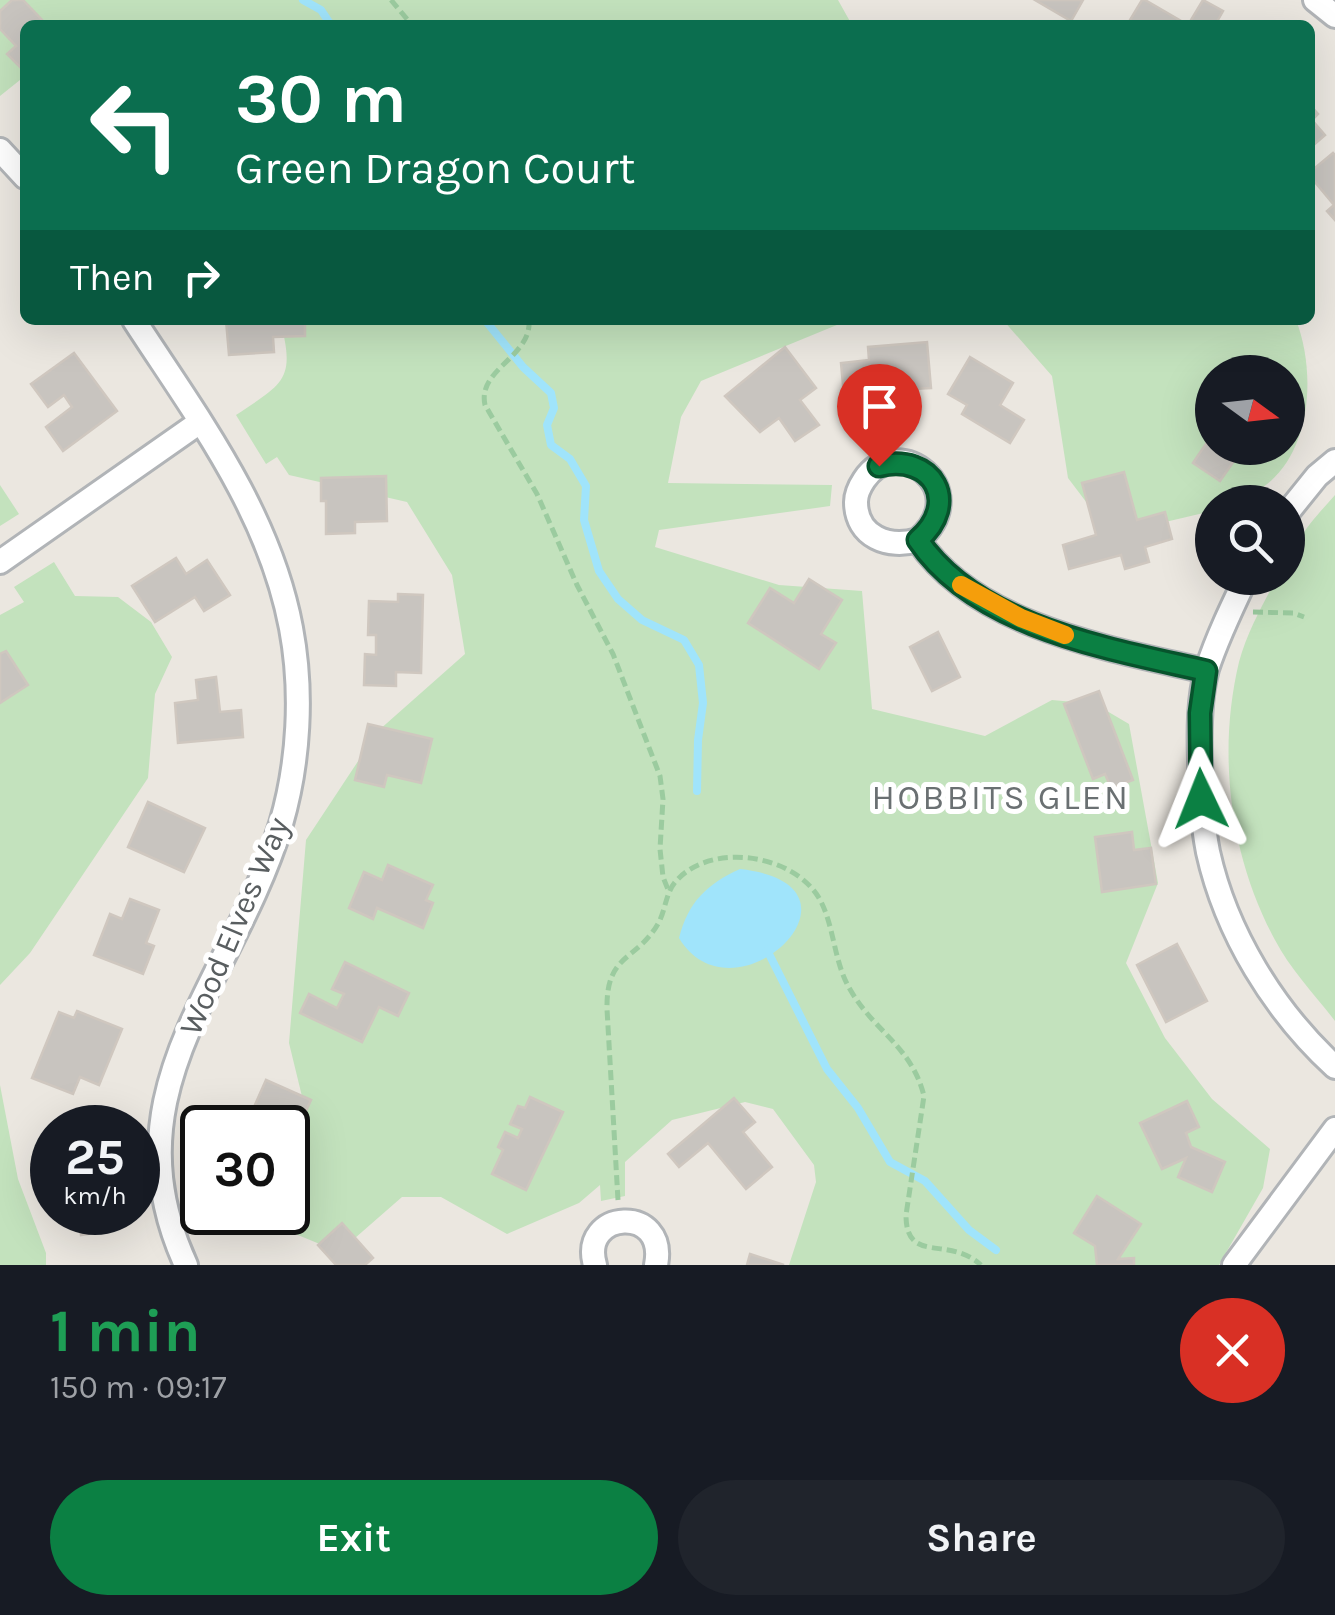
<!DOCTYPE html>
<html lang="en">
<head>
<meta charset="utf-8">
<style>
  :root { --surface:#171b24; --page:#20242c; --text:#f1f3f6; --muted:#9ea1a6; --accent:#0b8043 }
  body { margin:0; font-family:Karla,sans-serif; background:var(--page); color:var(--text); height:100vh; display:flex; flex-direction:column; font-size:38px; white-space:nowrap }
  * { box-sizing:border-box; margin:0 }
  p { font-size:32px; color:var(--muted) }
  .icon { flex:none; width:55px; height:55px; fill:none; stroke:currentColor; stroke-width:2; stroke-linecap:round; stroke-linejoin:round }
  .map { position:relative; height:1265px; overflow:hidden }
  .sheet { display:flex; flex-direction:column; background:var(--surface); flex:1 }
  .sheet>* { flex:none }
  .hud { position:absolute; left:20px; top:20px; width:1295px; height:305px; border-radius:15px; box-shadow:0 10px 40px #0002; background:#0b6e4f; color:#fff; overflow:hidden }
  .needle { width:65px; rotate:105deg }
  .buttons { position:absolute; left:1195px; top:355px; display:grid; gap:20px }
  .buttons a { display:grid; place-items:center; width:110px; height:110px; border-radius:50%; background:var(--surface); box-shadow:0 10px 40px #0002; font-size:50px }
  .speed { position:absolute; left:30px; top:1105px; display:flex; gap:20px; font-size:50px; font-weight:700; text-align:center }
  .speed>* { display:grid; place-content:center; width:130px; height:130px; border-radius:50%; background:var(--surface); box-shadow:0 10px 40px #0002; line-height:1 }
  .speed small { font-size:25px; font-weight:400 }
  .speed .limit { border:5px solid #111; border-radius:15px; background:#fff; color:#111 }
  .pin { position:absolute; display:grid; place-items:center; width:85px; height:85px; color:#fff; margin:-102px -42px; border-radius:50% 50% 50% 0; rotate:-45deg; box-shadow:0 0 10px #0007 }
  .pin .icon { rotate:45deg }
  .me { position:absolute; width:110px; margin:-55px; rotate:358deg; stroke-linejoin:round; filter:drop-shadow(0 0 8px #0008) }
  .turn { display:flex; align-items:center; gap:35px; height:210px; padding:0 50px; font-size:45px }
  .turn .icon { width:130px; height:130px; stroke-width:2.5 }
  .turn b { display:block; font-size:70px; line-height:85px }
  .then { display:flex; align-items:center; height:95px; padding:0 50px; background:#0003; gap:20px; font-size:38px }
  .round { display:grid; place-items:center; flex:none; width:105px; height:105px; border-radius:52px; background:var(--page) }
  .headline { display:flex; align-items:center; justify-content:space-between; height:170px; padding:0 50px }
  h1 { font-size:60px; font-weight:700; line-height:75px; color:#1e9e55 }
  .action { display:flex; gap:20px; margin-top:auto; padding:20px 50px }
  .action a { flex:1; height:115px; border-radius:60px; background:var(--accent); color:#fff; font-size:40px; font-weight:700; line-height:115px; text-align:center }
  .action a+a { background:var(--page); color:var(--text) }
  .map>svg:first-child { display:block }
</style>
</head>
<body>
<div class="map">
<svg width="1335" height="1265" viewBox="0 0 1335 1265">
  <rect width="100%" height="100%" fill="#ebe7e0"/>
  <g fill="#c3e2bd" fill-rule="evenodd">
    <path d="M 0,0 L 838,0 L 852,25 L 25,25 L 25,76 L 0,96 Z"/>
    <path d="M 280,320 L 849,320 L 701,381 L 681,417 L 668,483 L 832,485 L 830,506 L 659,530 L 655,547 L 779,585 L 862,591 L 872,709 L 985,736 L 1052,700 L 1095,704 L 1129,724 L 1158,883 L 1126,963 L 1165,1038 L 1212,1099 L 1270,1149 L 1263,1188 L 1219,1265 L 789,1265 L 816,1182 L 814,1165 L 773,1109 L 745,1102 L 672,1120 L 625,1162 L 625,1196 L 601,1201 L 600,1185 L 579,1203 L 507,1234 L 441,1197 L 402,1197 L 339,1252 L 264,1221 L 263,1213 L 288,1212 L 288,1146 L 308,1121 L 289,1043 L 306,840 L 378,731 L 465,654 L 452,575 L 407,502 L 289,475 L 277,457 L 266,464 L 236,415 C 284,383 296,380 280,320 Z"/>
    <path d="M 1003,320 L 1296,320 C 1323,389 1305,502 1212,502 L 1212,511 L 1127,531 L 1093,511 L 1068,478 L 1052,376 ZM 1212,372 L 1288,372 L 1288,448 L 1212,448 Z"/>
    <path d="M 0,485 L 19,514 L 0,526 Z"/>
    <path d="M 1335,495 L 1335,1021 C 1315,995 1290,969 1275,940 C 1230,857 1217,754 1239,662 C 1247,632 1263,604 1277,578 L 1288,578 C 1288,544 1314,519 1335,495 Z"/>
    <path d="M 54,562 L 75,596 L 118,597 L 151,622 L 172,657 L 155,694 L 148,778 L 30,953 L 0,985 L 0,615 L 24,602 L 14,587 Z"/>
    <path d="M 0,1085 L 18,1179 L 46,1253 L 46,1265 L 0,1265 Z"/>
  </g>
  <path fill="#a0e4fb" d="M 740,869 C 885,885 734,1029 679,938 C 688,902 707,884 740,869 Z"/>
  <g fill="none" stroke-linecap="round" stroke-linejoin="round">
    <g stroke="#a0e4fb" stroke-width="8">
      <path d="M 303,0 L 321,10 L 331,25"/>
      <path d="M 485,320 L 523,367 L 551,393 L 554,408 L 547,425 L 551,445 L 570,459 L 586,486 L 584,520 L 599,571 L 618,599 L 642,620 L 684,640 L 699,665 L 703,703 L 698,740 L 697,791"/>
      <path d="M 767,950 L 827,1069 L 858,1108 L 890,1162 L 925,1181 L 969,1230 L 996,1250"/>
    </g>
  </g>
  <g fill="#c8c4bf" stroke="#cfc7bf" stroke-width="2.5">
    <path d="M 12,0 L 23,0 L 43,21 L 38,25 L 25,25 L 25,72 L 7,54 L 16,46 L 0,29 L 0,11 Z"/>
    <path d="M 1035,0 L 1083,0 L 1071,21 Z"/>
    <path d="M 1142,0 L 1145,0 L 1188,25 L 1127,25 Z"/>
    <path d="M 1203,0 L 1223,11 L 1215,25 L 1188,25 Z"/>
    <path d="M 1310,105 L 1318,114 L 1312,120 L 1325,135 L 1310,148 Z"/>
    <path d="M 1333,153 L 1335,155 L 1335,220 L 1327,211 L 1334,205 L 1310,176 L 1310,172 Z"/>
    <path d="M 226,320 L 305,320 L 305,336 L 273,337 L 274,352 L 229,355 Z"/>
    <path d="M 927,342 L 931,388 L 912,389 L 911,382 L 884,384 L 884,392 L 844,396 L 841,363 L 869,360 L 868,347 Z"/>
    <path d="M 785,347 L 816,388 L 800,400 L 819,425 L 795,441 L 779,418 L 760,432 L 725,396 Z"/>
    <path d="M 74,353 L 117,411 L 63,451 L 46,427 L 72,407 L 64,395 L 48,407 L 31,384 Z"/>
    <path d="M 970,357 L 1013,383 L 1000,405 L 1024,420 L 1010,443 L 962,414 L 967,405 L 948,394 Z"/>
    <path d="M 1212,435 L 1212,448 L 1243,448 L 1220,481 L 1193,463 Z"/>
    <path d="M 1124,472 L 1137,520 L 1165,512 L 1172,539 L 1145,547 L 1149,562 L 1125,569 L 1121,555 L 1069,569 L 1063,545 L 1096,535 L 1082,483 Z"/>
    <path d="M 386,476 L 387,521 L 355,522 L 355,533 L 326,534 L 326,501 L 321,501 L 321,478 Z"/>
    <path d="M 176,558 L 186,574 L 207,560 L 230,595 L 204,611 L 195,597 L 155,622 L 132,586 Z"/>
    <path d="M 809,579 L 842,600 L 821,634 L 836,643 L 819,669 L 748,623 L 770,588 L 794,603 Z"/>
    <path d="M 398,594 L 423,595 L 421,673 L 396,672 L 396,686 L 364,685 L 365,654 L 376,655 L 376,635 L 368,635 L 369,601 L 398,602 Z"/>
    <path d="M 938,632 L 960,677 L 932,691 L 910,647 Z"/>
    <path d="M 6,651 L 28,685 L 0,703 L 0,654 Z"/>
    <path d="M 216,677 L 220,712 L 241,710 L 243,737 L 178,743 L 175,703 L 198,700 L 196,680 Z"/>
    <path d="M 1099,691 L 1133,780 L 1111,788 L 1105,774 L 1093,779 L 1064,704 Z"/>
    <path d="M 368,724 L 432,739 L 421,783 L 387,775 L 384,787 L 355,780 Z"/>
    <path d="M 148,802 L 205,828 L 184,872 L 128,847 Z"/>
    <path d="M 1132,832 L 1134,850 L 1151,848 L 1156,884 L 1102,892 L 1095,837 Z"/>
    <path d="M 388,865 L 433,885 L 426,900 L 433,903 L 423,928 L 377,908 L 373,919 L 349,908 L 364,872 L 382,880 Z"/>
    <path d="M 130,899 L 159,910 L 146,943 L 154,946 L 143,974 L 94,955 L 110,914 L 122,919 Z"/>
    <path d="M 1177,944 L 1207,1001 L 1166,1022 L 1137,965 Z"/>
    <path d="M 345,962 L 409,993 L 398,1016 L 379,1007 L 362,1042 L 300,1013 L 309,994 L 337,1008 L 344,994 L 332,989 Z"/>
    <path d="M 77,1011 L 122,1029 L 99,1085 L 80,1077 L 73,1094 L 32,1078 L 59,1012 L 74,1018 Z"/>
    <path d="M 266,1080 L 311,1100 L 288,1151 L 288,1128 L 254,1128 L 262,1110 L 254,1107 Z"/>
    <path d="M 530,1097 L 563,1112 L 526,1190 L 492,1174 L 503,1150 L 498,1147 L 505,1132 L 518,1138 L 522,1129 L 510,1124 L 518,1106 L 525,1108 Z"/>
    <path d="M 734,1098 L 755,1122 L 743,1132 L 772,1167 L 746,1189 L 708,1143 L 679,1167 L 668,1154 Z"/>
    <path d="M 1187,1101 L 1199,1127 L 1186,1133 L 1191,1147 L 1225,1162 L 1212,1192 L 1178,1177 L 1186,1158 L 1162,1169 L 1140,1123 Z"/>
    <path d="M 1097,1196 L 1141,1224 L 1118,1259 L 1134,1258 L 1134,1265 L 1097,1265 L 1095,1246 L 1074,1233 Z"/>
    <path d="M 77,1212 L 104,1212 L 107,1231 L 81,1235 Z"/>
    <path d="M 342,1223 L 373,1258 L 365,1265 L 336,1265 L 318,1245 Z"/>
    <path d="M 750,1254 L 784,1265 L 747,1265 Z"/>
  </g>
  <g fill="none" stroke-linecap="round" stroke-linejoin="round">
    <defs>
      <g id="street">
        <path d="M 1315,0 L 1335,16"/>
        <path d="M 0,150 L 25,177"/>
        <path d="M 134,320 C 197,417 269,511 291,628 C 303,692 299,762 281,824 C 233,983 105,1089 186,1265"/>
        <path d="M 1288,512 L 1317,476 L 1335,461"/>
        <path d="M 918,540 C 889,549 856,537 856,502 C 856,494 860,486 864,480 C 897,430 976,490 918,540 C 976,627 1111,649 1206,671"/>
        <path d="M 0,562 L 200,422"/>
        <path d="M 1246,578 C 1232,607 1217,638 1207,669 C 1199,698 1199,731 1200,761 C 1201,791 1202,822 1208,852 C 1226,933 1274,1011 1335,1067"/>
        <path d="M 595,1265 C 579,1210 668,1204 656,1265"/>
        <path d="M 1234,1265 L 1335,1129"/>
      </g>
    </defs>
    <use href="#street" stroke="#b1b4b7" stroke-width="28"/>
    <g stroke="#9bcb9f" stroke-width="5" stroke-dasharray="10 5" stroke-linecap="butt">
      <path d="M 391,0 L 412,25"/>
      <path d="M 529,320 C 532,357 477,369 485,405 L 537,494 L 577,585 L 613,654 L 660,776 L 663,799 L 660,849 L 663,877 L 669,892"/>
      <path d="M 1253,612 L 1293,613 L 1304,617"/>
      <path d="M 618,1200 L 607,1009 C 606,952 637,962 659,922 C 666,908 666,891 677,880 C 712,842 793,854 819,898 C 835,926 833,962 851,991 C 875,1032 912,1047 924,1096 L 906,1215 C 906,1265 948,1235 981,1265"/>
    </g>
    <use href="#street" stroke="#fff" stroke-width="22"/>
  </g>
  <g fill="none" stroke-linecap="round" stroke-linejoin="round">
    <defs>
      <path id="route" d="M 879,466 C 933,453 961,503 918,540 C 976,627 1111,649 1206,671 L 1200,713 L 1201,799"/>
    </defs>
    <use href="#route" stroke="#07532c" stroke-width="25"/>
    <use href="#route" stroke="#0b8043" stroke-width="18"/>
    <path stroke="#f59e0b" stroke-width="18" d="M 961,585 L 1021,618 L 1065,635"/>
  </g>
  <g text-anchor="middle" stroke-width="10" stroke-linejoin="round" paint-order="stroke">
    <g font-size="32" fill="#595e60" stroke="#fff">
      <text transform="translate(234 926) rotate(-67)" y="11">Wood Elves Way</text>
    </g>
    <g font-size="35" letter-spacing="2.5" fill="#6a7072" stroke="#fff">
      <text x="1001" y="809">HOBBITS GLEN</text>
    </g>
  </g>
</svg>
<div class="buttons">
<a><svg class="needle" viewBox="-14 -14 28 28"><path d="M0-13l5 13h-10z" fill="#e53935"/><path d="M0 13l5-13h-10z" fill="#9ea1a6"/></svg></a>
<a><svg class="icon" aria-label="search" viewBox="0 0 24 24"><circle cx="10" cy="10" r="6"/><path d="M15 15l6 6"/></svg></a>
</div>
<div class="speed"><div>25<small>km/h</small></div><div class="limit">30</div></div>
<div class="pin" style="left:879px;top:466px;background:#d93025"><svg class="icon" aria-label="arrive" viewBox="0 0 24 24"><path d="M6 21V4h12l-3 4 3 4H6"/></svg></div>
<svg class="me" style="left:1201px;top:799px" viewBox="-20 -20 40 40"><path d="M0-17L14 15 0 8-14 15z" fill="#0b8043" stroke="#fff" stroke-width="4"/></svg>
<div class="hud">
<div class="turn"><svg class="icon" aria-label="left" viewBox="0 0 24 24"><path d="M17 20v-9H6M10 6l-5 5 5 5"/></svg><div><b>30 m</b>Green Dragon Court</div></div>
<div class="then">Then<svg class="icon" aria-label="right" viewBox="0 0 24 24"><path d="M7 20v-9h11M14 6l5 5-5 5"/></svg></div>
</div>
</div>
<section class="sheet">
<div class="headline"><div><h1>1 min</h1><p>150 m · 09:17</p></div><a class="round" style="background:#d93025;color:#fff"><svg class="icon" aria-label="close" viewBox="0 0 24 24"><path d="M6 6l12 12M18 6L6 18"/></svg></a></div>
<div class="action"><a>Exit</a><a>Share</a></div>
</section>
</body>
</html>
